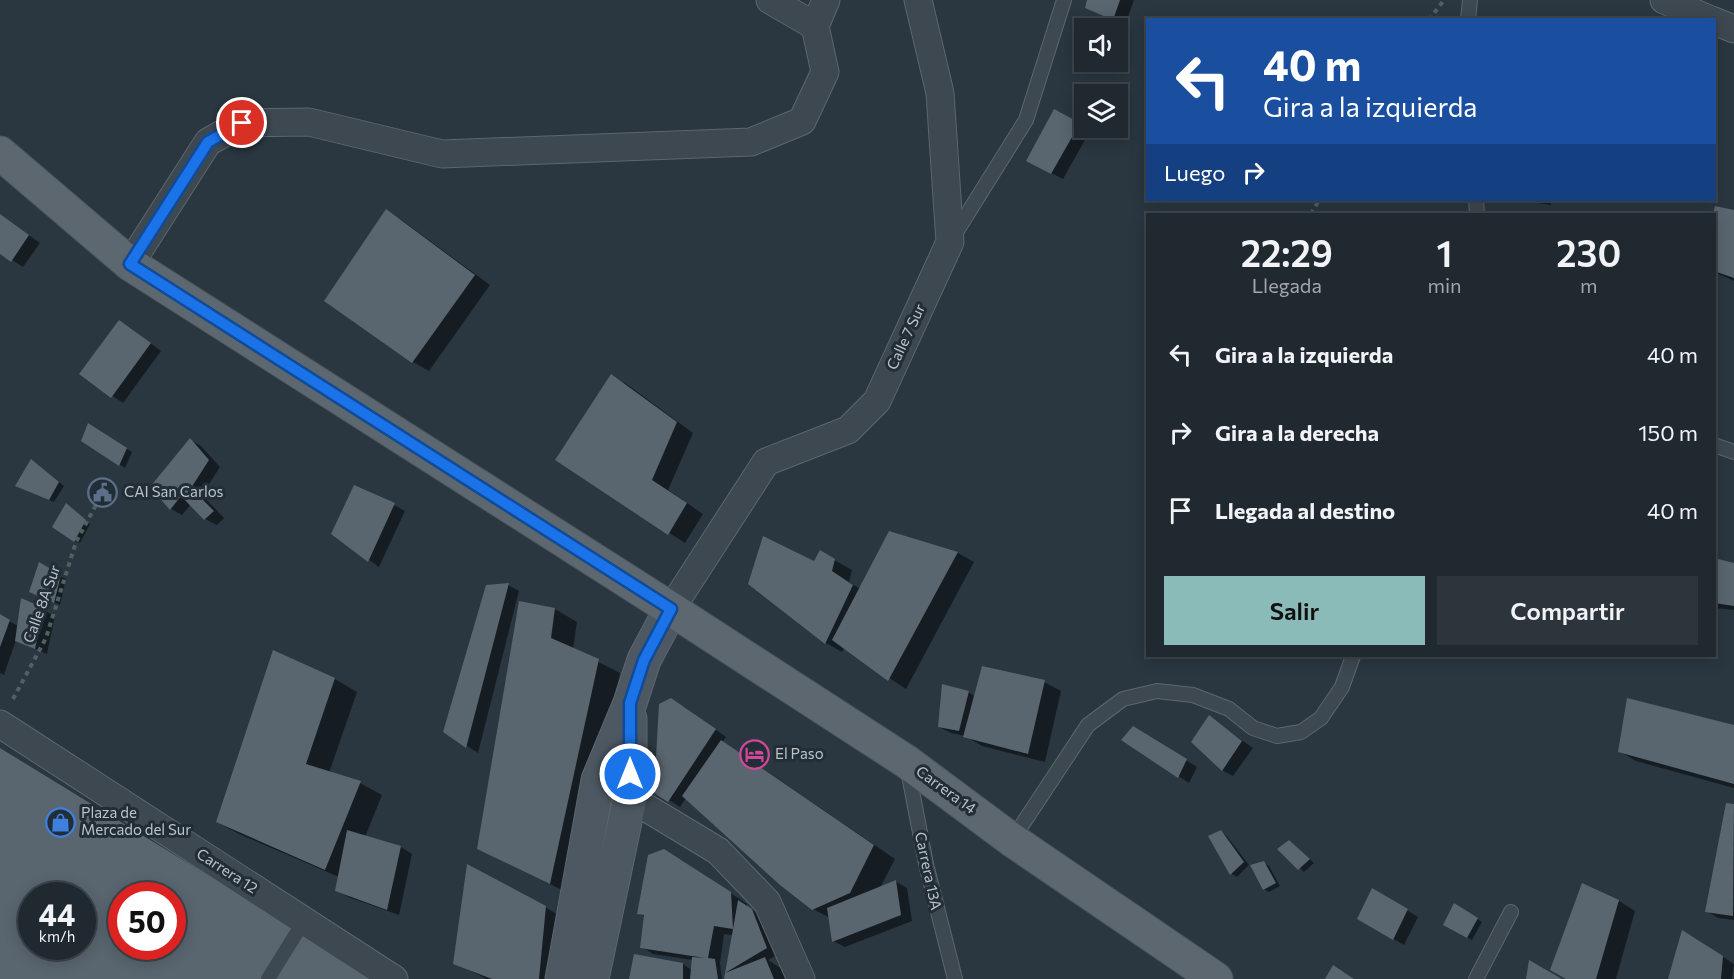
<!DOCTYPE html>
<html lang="es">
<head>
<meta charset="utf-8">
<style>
  :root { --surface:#202930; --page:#2d353c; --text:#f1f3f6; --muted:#a2a6ab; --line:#3d454c; --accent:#8bbbb9 }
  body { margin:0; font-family:Commissioner,sans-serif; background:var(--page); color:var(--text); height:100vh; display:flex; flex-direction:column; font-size:22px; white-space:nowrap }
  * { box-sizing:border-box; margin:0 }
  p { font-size:20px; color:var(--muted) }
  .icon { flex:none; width:33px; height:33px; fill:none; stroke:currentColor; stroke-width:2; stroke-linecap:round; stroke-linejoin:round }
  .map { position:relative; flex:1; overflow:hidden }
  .sheet { position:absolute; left:1146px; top:213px; width:570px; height:444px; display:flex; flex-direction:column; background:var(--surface); border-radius:0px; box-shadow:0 3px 15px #0003,0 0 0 2px var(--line) }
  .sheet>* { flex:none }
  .hud { position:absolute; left:1146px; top:18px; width:570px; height:183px; border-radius:0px; box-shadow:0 3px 15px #0003,0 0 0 2px var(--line); background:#1a4fa0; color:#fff; overflow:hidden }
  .controls { position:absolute; left:1074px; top:18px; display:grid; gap:12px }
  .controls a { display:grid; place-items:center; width:54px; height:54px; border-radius:0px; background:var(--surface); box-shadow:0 3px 15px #0003,0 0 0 2px var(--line); font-size:30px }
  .speed { position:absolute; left:18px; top:882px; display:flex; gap:12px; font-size:30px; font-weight:700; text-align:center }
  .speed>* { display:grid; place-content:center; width:78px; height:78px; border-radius:50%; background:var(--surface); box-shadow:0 3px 15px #0003,0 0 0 2px var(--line); line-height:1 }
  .speed small { font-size:15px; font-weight:400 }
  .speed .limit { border:9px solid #d22; background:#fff; color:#111 }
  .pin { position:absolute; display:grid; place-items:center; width:51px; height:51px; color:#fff; margin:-26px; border:3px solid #fff; border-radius:50%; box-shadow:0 2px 6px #0007 }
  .me { position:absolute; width:66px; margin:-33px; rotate:0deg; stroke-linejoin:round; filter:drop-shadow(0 0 4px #0008) }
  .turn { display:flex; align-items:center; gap:21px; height:126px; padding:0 18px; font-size:27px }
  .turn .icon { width:78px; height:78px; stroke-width:2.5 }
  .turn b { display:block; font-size:42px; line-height:51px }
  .then { display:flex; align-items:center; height:57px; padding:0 18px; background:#0003; gap:12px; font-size:22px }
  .eta { display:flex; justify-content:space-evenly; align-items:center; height:102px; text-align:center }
  .eta b { font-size:36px; font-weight:600; line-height:42px }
  .primary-button { display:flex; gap:12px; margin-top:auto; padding:12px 18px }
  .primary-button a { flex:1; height:69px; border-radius:0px; background:var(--accent); color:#111; font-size:24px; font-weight:600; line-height:69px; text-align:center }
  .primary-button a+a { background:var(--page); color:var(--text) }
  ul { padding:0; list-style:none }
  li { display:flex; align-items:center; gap:18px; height:78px; padding:0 18px }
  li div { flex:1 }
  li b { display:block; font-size:22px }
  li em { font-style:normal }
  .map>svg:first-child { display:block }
</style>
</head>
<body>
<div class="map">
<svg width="1734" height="979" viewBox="0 0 1734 979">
  <rect width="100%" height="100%" fill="#2a3740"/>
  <g fill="#0007">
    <path d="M 1088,0 L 1134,0 L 1125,25 L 1086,7 Z"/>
    <path d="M 1055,111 L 1090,131 L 1063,179 L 1039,167 Z"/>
    <path d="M 1520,200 L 1550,200 L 1551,205 Z"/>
    <path d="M 386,211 L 403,221 L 490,285 L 429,371 L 413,362 Z"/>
    <path d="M 1734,211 L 1734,281 L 1714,272 L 1714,215 Z"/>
    <path d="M 0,215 L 40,243 L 23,267 L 0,252 Z"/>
    <path d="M 130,328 L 161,351 L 123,403 L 81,374 Z"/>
    <path d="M 611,376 L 628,385 L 693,433 L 668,490 L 703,514 L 685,543 L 557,460 Z"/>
    <path d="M 89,425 L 132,452 L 125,468 L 83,440 Z"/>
    <path d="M 190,440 L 201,446 L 220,467 L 202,495 L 224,518 L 217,525 L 205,519 L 191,504 L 182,515 L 171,509 Z"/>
    <path d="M 36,464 L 64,486 L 54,502 L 22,488 Z"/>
    <path d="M 67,505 L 90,524 L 80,543 L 75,541 Z"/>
    <path d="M 394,505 L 405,511 L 379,567 L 333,534 Z"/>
    <path d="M 889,533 L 958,553 L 974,562 L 906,689 L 844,648 L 842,652 L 826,643 L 749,583 L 814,563 L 820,552 L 852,570 L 849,582 L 860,589 Z"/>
    <path d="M 1714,559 L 1734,564 L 1734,610 L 1714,608 Z"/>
    <path d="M 39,565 L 66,579 L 60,605 L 36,594 Z"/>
    <path d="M 508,585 L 519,591 L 478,753 L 444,731 Z"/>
    <path d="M 22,600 L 55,616 L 47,654 L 16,640 L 4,675 L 0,673 L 0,616 L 18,626 Z"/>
    <path d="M 555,609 L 577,622 L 573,649 L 620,673 L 572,895 L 478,848 Z"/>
    <path d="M 274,652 L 335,679 L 357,692 L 329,773 L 360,783 L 382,795 L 365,837 L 401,847 L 412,854 L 399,915 L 348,897 L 337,891 L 339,877 L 239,834 L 217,822 Z"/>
    <path d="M 1044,682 L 1061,691 L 1045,762 L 982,746 L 965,736 L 951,733 L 939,727 L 968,692 L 976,697 Z"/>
    <path d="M 683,706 L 726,737 L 722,743 L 743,755 L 895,859 L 880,888 L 895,881 L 907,888 L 912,921 L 845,947 L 833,941 L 830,918 L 813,909 L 686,798 L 680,807 L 656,792 Z"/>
    <path d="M 1209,717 L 1253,748 L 1233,776 L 1222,770 Z"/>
    <path d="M 1734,726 L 1734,788 L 1636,761 L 1619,751 Z"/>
    <path d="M 1144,734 L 1197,767 L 1189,783 L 1178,776 Z"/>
    <path d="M 1727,805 L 1734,805 L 1734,920 L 1718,918 L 1707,911 Z"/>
    <path d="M 1220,832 L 1226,835 L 1249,865 L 1237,877 L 1232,874 L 1210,837 Z"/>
    <path d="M 1294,845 L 1314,863 L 1304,872 L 1280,849 Z"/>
    <path d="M 681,860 L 747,904 L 747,907 L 764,917 L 777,955 L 768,960 L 782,969 L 786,979 L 725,979 L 733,935 L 724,934 L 720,963 L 722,979 L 631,979 L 683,964 L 692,970 L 693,960 L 653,954 L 642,947 L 645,917 L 639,913 Z"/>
    <path d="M 1264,863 L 1269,866 L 1280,886 L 1269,892 L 1264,889 Z"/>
    <path d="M 1373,890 L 1418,917 L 1404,945 L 1359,919 Z"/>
    <path d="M 1619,901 L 1635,911 L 1616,979 L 1569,979 Z"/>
    <path d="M 1455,905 L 1482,922 L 1472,940 L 1444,925 Z"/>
    <path d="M 545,907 L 562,917 L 557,979 L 487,979 L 454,963 Z"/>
    <path d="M 1694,938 L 1734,964 L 1732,979 L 1669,979 Z"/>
  </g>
  <g fill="#59656f" fill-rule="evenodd">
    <path d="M 1087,0 L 1120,0 L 1113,20 L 1085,8 Z"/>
    <path d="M 1054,109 L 1080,123 L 1051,174 L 1026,161 Z"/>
    <path d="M 1715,206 L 1734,210 L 1734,278 L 1714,271 L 1714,214 L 1713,214 Z"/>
    <path d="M 386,209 L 475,275 L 412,363 L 324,301 Z"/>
    <path d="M 0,214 L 29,235 L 11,262 L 0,254 Z"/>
    <path d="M 119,320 L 151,343 L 111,398 L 79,374 Z"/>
    <path d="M 611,374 L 677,422 L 652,480 L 687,503 L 668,535 L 555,460 Z"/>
    <path d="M 88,423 L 127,448 L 119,466 L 81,441 Z"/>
    <path d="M 190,438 L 209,460 L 191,488 L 214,511 L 204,520 L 181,496 L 170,510 L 150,487 Z"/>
    <path d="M 31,459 L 59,482 L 49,500 L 15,486 Z"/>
    <path d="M 354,485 L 395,503 L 368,562 L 331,534 Z"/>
    <path d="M 66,503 L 86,520 L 74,542 L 52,527 Z"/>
    <path d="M 889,531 L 958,552 L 888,681 L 832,640 Z"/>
    <path d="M 763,536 L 814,561 L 820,550 L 835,559 L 832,571 L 853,585 L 825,644 L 748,584 Z"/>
    <path d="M 1714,558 L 1734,563 L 1734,606 L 1714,603 Z"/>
    <path d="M 39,562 L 61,575 L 54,603 L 29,592 Z"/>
    <path d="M 509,583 L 466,748 L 443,732 L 486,585 Z"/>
    <path d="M 21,598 L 44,608 L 35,649 L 15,641 Z"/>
    <path d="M 519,601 L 555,608 L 551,638 L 599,659 L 550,884 L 477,849 Z"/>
    <path d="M 0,614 L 10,620 L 0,647 Z"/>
    <path d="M 273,650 L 335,678 L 306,764 L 361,781 L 325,870 L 216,822 Z"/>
    <path d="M 982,666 L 1045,680 L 1028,754 L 963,737 Z"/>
    <path d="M 942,684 L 969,691 L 959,731 L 938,727 Z"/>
    <path d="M 671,698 L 716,729 L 668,802 L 654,793 L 659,704 Z"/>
    <path d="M 1627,698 L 1734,725 L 1734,784 L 1618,752 Z"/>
    <path d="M 1209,715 L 1242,741 L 1222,771 L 1191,742 Z"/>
    <path d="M 1133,726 L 1187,759 L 1178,778 L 1121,740 Z"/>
    <path d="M 721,740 L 874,845 L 850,893 L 812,910 L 780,885 L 682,796 Z"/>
    <path d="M 0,748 L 377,979 L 0,979 ZM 32,896 L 82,896 L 82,946 L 32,946 ZM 122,896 L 172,896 L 172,946 L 122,946 Z"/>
    <path d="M 1726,803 L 1734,804 L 1733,916 L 1705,912 Z"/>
    <path d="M 347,830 L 401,846 L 387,910 L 335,891 Z"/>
    <path d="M 1221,830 L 1244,862 L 1230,875 L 1208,836 Z"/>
    <path d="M 1289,840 L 1310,859 L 1298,870 L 1277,849 Z"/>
    <path d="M 664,849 L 731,892 L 733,929 L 738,900 L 752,909 L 767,948 L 725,973 L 765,957 L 774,979 L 724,979 L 733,929 L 714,926 L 708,958 L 715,959 L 718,979 L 690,979 L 692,957 L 705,958 L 640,948 L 644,915 L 637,914 L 648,855 Z"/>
    <path d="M 1264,861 L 1276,883 L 1263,890 L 1250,865 Z"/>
    <path d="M 467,864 L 546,906 L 539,979 L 492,979 L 453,964 Z"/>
    <path d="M 896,880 L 901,915 L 832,942 L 827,908 Z"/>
    <path d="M 1582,883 L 1619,900 L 1596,979 L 1566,979 L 1550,970 Z"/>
    <path d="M 1372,888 L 1408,909 L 1393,940 L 1357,919 Z"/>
    <path d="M 1454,903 L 1478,918 L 1467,938 L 1443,925 Z"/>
    <path d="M 1682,930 L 1723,956 L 1721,979 L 1668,979 Z"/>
    <path d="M 634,954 L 683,963 L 683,979 L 629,979 Z"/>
    <path d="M 1529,960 L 1562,979 L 1526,979 Z"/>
    <path d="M 1333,965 L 1354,979 L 1325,979 Z"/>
  </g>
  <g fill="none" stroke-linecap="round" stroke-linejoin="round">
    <defs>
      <g id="service">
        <path d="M 1468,20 L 1470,0"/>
        <path d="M 1476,200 L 1477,214"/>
        <path d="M 953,237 L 1026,120 L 1064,0"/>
        <path d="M 1714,445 L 1734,452"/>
        <path d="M 908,770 L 926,864 L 955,979"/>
        <path d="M 1012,840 L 1088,725 L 1123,699 L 1157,691 L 1193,695 L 1229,709 L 1253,728 L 1277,736 L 1301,732 L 1321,718 L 1342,687 L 1353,656"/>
        <path d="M 268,979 L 304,921"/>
        <path d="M 1476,979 L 1511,912"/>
      </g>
      <g id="minor">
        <path d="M 770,0 L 815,26"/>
        <path d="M 1664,0 L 1711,20"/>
        <path d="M 1714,21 L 1734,29"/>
        <path d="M 130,264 L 208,142 L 242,123 L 309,122 L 442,154 L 751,142 L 802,121 L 825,72 L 815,26 L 826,0"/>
        <path d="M 671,609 L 766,462 L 848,430 L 877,401 L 950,242 L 940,93 L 918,0"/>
        <path d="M 0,724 L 394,979"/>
        <path d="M 630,798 L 718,851 L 767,902 L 801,979"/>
      </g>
      <g id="secondary">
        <path d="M 562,979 L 598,780 L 630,703 L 644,660 L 671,609"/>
        <path d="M 592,979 L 630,798 L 630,719"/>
      </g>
      <path id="primary" d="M 0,153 L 130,264 L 671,609 L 907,762 L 1012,840 L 1216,979"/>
    </defs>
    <use href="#service" stroke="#5c666d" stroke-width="16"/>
    <use href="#minor" stroke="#5c666d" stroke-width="29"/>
    <use href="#secondary" stroke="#5c666d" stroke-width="35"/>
    <use href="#primary" stroke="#4b545c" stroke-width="35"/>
    <g stroke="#4f6161" stroke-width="4" stroke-dasharray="4.5 4.5" stroke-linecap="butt">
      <path d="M 1429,20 L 1444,0"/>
      <path d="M 1311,214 L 1319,200"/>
      <path d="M 13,699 L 46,638 L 76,542 L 103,492"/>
    </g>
    <use href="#service" stroke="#3e4850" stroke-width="14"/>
    <use href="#minor" stroke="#3e4850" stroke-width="27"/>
    <use href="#secondary" stroke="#4d5863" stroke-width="33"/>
    <use href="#primary" stroke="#5d6770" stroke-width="33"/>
  </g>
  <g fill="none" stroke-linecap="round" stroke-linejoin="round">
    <defs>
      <path id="route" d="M 242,123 L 208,142 L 130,264 L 671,609 L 644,660 L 630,703 L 630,774"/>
    </defs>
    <use href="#route" stroke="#114b97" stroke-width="15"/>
    <use href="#route" stroke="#1a73e8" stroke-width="10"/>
  </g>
  <defs>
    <symbol id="civic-ring" viewBox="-11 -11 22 22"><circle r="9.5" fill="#232d35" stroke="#5c6f8a" stroke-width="1.5"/><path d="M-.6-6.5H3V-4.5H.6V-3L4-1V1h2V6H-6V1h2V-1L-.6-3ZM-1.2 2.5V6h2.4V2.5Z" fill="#5c6f8a"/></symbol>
    <symbol id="hotel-ring" viewBox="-11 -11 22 22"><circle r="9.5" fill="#232d35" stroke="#d1479c" stroke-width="1.5"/><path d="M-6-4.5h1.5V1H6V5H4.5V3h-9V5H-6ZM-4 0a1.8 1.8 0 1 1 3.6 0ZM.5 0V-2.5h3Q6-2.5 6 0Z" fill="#d1479c"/></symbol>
    <symbol id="shop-ring" viewBox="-11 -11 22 22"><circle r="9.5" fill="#232d35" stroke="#3f7fe0" stroke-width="1.5"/><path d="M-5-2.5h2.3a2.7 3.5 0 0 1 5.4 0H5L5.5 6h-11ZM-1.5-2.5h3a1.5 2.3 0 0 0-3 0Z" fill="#3f7fe0"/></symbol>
  </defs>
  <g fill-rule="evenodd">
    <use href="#civic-ring" x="86" y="476" width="33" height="33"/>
    <use href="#hotel-ring" x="738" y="738" width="33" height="33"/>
    <use href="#shop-ring" x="44" y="806" width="33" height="33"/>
  </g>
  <g text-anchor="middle" stroke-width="6" stroke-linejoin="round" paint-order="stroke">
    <g font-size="15" fill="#bbc3ca" stroke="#232d35">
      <text transform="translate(906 337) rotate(-65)" y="5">Calle 7 Sur</text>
      <text transform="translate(42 604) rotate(-70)" y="5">Calle 8A Sur</text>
      <text transform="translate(946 790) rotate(36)" y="5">Carrera 14</text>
      <text transform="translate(227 871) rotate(33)" y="5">Carrera 12</text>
      <text transform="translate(928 871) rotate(78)" y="5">Carrera 13A</text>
    </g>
    <g font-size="15" fill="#bbc3ca" stroke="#232d35" text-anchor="start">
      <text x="124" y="497">CAI San Carlos</text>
      <text x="775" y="759">El Paso</text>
      <text x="81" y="818">Plaza de<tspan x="81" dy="17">Mercado del Sur</tspan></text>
    </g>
  </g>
</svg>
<div class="controls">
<a><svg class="icon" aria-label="sound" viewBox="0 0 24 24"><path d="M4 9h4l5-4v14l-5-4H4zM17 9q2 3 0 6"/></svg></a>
<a><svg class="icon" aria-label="layers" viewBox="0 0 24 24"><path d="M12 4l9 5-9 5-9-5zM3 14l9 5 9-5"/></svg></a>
</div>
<div class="speed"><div>44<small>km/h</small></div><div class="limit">50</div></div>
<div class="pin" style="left:242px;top:123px;background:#d93025"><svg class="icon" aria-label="arrive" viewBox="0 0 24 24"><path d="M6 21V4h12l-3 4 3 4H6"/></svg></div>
<svg class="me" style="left:630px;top:774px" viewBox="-20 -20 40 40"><circle r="17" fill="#1a73e8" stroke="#fff" stroke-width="3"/><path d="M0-11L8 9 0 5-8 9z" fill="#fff"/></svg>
<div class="hud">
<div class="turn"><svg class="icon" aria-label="left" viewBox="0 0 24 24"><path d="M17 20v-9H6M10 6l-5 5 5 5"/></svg><div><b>40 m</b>Gira a la izquierda</div></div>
<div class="then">Luego<svg class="icon" aria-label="right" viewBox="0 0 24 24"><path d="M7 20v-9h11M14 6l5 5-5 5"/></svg></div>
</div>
<section class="sheet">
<div class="eta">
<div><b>22:29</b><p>Llegada</p></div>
<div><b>1</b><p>min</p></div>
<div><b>230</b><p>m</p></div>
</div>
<ul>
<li><svg class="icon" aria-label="left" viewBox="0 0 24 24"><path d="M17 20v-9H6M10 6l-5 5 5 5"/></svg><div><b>Gira a la izquierda</b></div><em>40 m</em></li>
<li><svg class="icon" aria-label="right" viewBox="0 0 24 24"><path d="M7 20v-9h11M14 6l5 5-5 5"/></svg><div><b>Gira a la derecha</b></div><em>150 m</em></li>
<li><svg class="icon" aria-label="arrive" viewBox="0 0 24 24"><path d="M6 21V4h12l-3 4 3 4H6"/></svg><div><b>Llegada al destino</b></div><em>40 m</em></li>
</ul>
<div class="primary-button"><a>Salir</a><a>Compartir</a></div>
</section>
</div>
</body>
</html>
